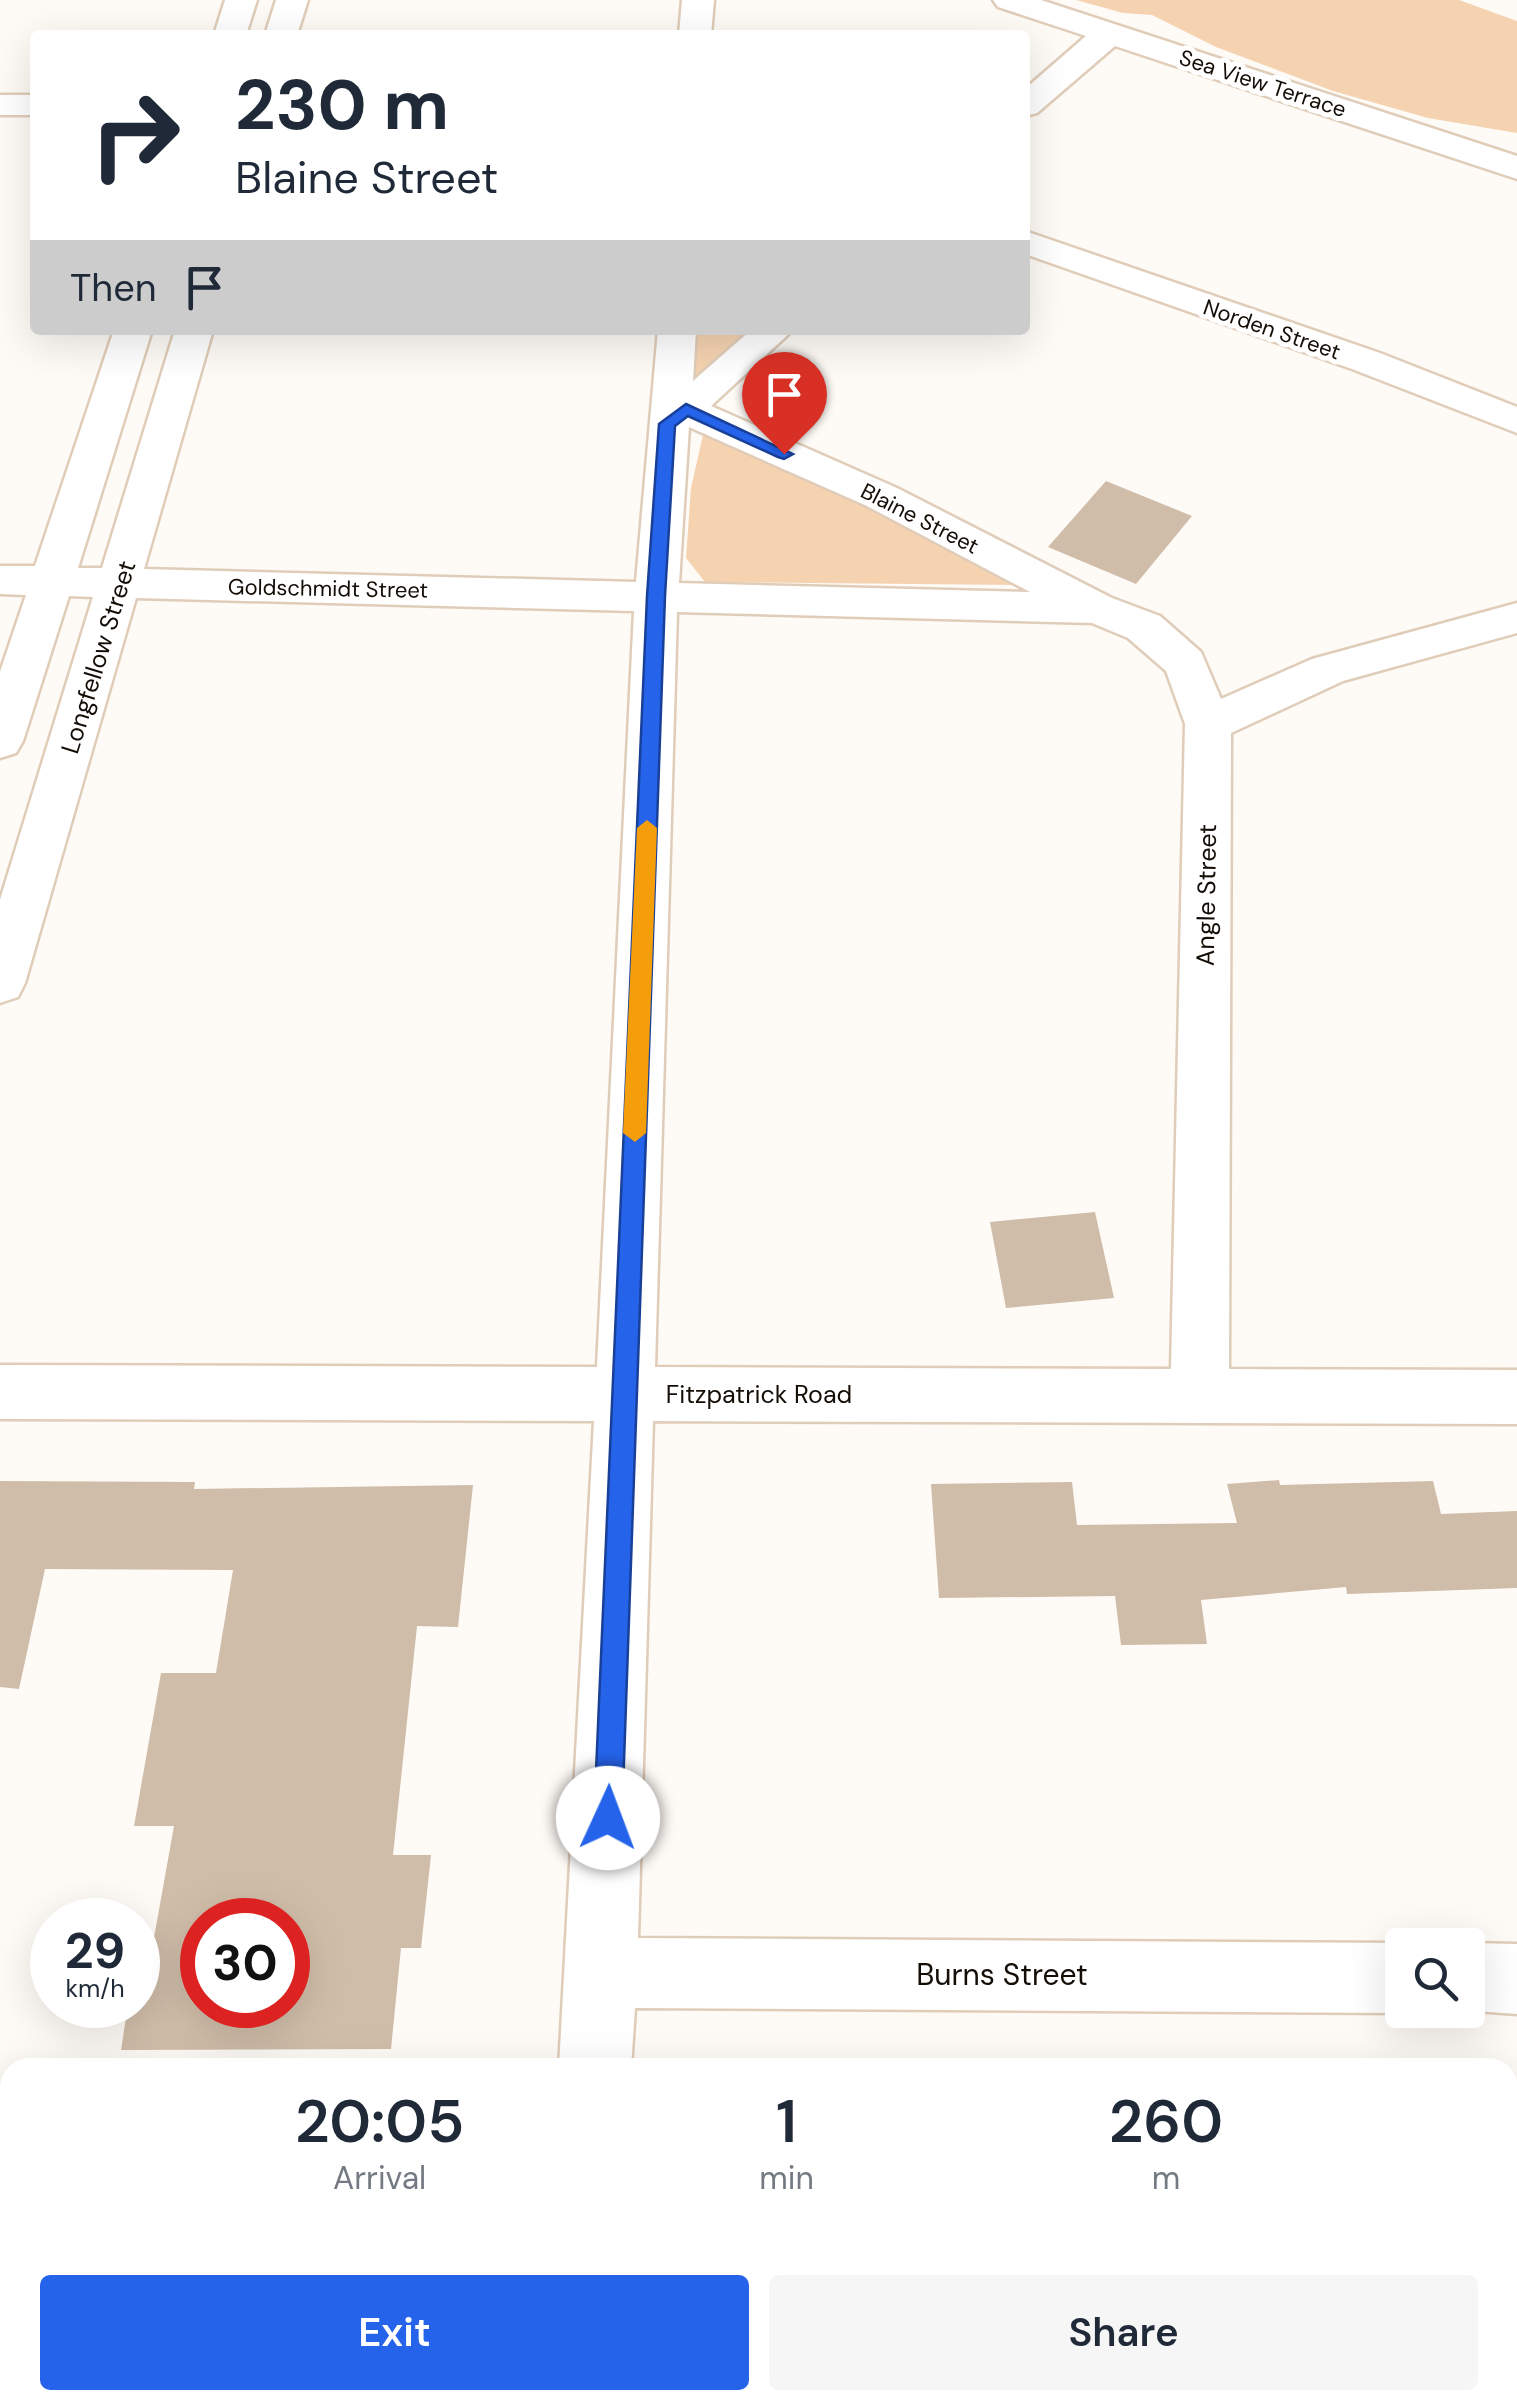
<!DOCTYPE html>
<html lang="en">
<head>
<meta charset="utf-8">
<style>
  :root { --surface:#fff; --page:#f6f6f7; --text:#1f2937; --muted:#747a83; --accent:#2563eb }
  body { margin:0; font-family:"DM Sans",sans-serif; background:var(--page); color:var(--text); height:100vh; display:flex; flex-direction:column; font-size:38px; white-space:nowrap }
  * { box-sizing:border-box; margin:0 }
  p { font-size:32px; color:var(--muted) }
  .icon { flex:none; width:55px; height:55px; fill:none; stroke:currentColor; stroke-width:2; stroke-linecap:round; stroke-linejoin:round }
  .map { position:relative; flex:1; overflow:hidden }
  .details { position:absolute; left:0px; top:2058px; width:1518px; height:352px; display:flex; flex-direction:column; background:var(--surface); border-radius:30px 30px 0 0; box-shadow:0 10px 40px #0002 }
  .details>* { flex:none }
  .hud { position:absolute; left:30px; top:30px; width:1000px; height:305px; border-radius:10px; box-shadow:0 10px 40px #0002; background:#fff; color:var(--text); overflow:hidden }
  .controls { position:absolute; left:1385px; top:1928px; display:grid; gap:20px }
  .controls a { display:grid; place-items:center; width:100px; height:100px; border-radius:10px; background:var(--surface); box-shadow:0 10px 40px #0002; font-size:50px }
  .speed { position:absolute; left:30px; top:1898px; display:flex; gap:20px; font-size:50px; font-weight:700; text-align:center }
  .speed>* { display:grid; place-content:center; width:130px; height:130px; border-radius:50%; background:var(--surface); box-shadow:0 10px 40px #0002; line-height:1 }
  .speed small { font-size:25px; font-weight:400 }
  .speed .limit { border:15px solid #d22; background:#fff; color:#111 }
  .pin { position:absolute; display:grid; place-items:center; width:85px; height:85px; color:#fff; margin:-102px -42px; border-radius:50% 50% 50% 0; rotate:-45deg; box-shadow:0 0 10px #0007 }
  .pin .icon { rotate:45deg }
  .me { position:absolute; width:110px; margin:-55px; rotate:2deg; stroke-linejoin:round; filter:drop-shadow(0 0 8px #0008) }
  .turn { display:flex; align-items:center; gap:35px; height:210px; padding:0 40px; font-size:45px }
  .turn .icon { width:130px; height:130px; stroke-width:2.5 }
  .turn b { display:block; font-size:70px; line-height:85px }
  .then { display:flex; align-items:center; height:95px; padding:0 40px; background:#0003; gap:20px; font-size:38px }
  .eta { display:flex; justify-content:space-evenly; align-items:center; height:170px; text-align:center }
  .eta b { font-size:60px; font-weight:600; line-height:70px }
  .button { display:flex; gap:20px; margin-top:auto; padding:20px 40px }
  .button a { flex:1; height:115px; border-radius:10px; background:var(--accent); color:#fff; font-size:40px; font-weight:600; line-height:115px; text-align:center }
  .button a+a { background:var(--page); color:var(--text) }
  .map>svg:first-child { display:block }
</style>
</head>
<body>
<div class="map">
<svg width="1517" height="2408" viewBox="0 0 1517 2408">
  <rect width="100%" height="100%" fill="#fefaf6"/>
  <g fill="#f5d3b0">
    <path d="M 1076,0 L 1459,0 L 1517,21 L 1517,133 L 1428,118 L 1333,91 L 1216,47 L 1152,15 L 1123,13 Z"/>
    <path d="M 696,330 L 761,330 L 709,377 L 696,378 Z"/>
    <path d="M 703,435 L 1030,579 L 1020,585 L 705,582 L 686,558 L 691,488 Z"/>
  </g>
  <g fill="#d0bda9" fill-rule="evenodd">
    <path d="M 1106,481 L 1192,516 L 1136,584 L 1048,547 Z"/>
    <path d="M 1095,1212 L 1114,1298 L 1006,1308 L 990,1222 Z"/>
    <path d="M 1279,1480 L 1280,1485 L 1433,1481 L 1441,1514 L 1517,1511 L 1517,1588 L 1347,1594 L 1346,1587 L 1201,1600 L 1207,1644 L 1121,1645 L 1115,1596 L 939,1598 L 931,1484 L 1072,1482 L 1077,1525 L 1237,1523 L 1227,1484 Z"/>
    <path d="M 0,1481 L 195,1482 L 194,1489 L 473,1485 L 458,1627 L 417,1626 L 393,1855 L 431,1855 L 421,1948 L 401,1948 L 391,2049 L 121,2050 L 128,2005 L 138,2005 L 138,1971 L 148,1971 L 174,1826 L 134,1826 L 161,1673 L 216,1673 L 233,1570 L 45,1569 L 19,1689 L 0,1687 ZM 202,1920 L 288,1920 L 288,2005 L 202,2005 Z"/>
  </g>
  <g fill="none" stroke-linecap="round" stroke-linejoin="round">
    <defs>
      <g id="minor">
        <path d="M 225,0 L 257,0 L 246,35 L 214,35 Z"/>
        <path d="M 276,0 L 308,0 L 297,35 L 265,35 Z"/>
        <path d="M 682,0 L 714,0 L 711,35 L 679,35 Z"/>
        <path d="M 993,0 L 1041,0 L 1517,156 L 1517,179 L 1115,46 L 1037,113 L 1025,116 L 1025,89 L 1086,36 L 998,7 Z"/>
        <rect x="0" y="95" width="35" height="20"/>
        <path d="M 1025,231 L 1380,353 L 1517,407 L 1517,433 L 1352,369 L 1025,254 Z"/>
        <path d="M 114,330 L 152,330 L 78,568 L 102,568 L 175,330 L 213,330 L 144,569 L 636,582 L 658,330 L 696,330 L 693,381 L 751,330 L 793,330 L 711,406 L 897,488 L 1112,598 L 1160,616 L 1201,652 L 1221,699 L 1312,659 L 1517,603 L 1517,633 L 1343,681 L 1231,733 L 1229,1369 L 1517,1370 L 1517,1424 L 653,1421 L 638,1938 L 1402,1943 L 1407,1945 L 1402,1945 L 1402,2010 L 1409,2010 L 1402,2013 L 635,2008 L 631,2068 L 559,2068 L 594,1421 L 0,1419 L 0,1365 L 597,1367 L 634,611 L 136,598 L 25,983 L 18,997 L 0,1003 L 0,900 L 93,597 L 69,596 L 23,741 L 16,753 L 0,758 L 0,672 L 26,595 L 0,594 L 0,566 L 35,566 ZM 689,427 L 867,506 L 1030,592 L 679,583 ZM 677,612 L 1092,623 L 1128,638 L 1166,671 L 1185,724 L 1171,1369 L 655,1367 Z"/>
        <path d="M 1468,1943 L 1517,1944 L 1517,2014 L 1461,2010 L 1468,2010 L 1468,1945 L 1463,1945 Z"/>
        <path d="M 531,2400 L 609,2400 L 608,2408 L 530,2408 Z"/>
      </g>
    </defs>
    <use href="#minor" stroke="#e0cdb9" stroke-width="5"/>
    <use href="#minor" fill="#fff" fill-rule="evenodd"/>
  </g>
  <path fill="#2563eb" stroke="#184099" stroke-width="2.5" d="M 686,404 L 793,454 L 784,459 L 778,457 L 688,416 L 675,426 L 665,596 L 622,1818 L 618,1828 L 608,1832 L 598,1828 L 594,1818 L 647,596 L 659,424 Z"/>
  <path fill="#f59e0b" d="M 647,820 L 657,828 L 646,1133 L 635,1142 L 623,1133 L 637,828 Z"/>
  <g text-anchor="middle" stroke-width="10" stroke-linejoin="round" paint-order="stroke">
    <g font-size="22" fill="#130d06" stroke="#fff">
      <text transform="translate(1263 83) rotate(18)" y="8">Sea View Terrace</text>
      <text transform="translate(1272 329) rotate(19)" y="8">Norden Street</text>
      <text transform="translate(920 518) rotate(27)" y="8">Blaine Street</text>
      <text transform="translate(328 588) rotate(1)" y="8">Goldschmidt Street</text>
    </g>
    <g font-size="25" fill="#130d06" stroke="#fff">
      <text transform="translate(98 657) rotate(-73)" y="9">Longfellow Street</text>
      <text transform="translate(1206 895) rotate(-89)" y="9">Angle Street</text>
      <text x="759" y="1403">Fitzpatrick Road</text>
    </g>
    <g font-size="30" fill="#130d06" stroke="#fff">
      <text x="1002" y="1985">Burns Street</text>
    </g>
  </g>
</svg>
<div class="controls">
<a><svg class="icon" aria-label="search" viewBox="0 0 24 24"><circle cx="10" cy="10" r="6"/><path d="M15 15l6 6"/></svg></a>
</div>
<div class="speed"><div>29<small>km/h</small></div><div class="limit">30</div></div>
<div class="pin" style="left:784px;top:454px;background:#d93025"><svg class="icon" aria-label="arrive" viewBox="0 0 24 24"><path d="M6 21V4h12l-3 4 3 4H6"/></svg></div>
<svg class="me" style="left:608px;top:1818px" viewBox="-20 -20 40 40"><circle r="19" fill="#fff"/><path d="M0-13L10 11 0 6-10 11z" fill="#2563eb"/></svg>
<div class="hud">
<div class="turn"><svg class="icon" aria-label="right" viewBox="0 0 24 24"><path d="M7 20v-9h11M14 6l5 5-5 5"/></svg><div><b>230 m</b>Blaine Street</div></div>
<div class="then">Then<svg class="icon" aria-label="arrive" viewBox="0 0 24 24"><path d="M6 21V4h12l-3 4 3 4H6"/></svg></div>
</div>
<section class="details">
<div class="eta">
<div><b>20:05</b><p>Arrival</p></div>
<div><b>1</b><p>min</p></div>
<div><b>260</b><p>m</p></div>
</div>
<div class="button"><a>Exit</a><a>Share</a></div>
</section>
</div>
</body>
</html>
